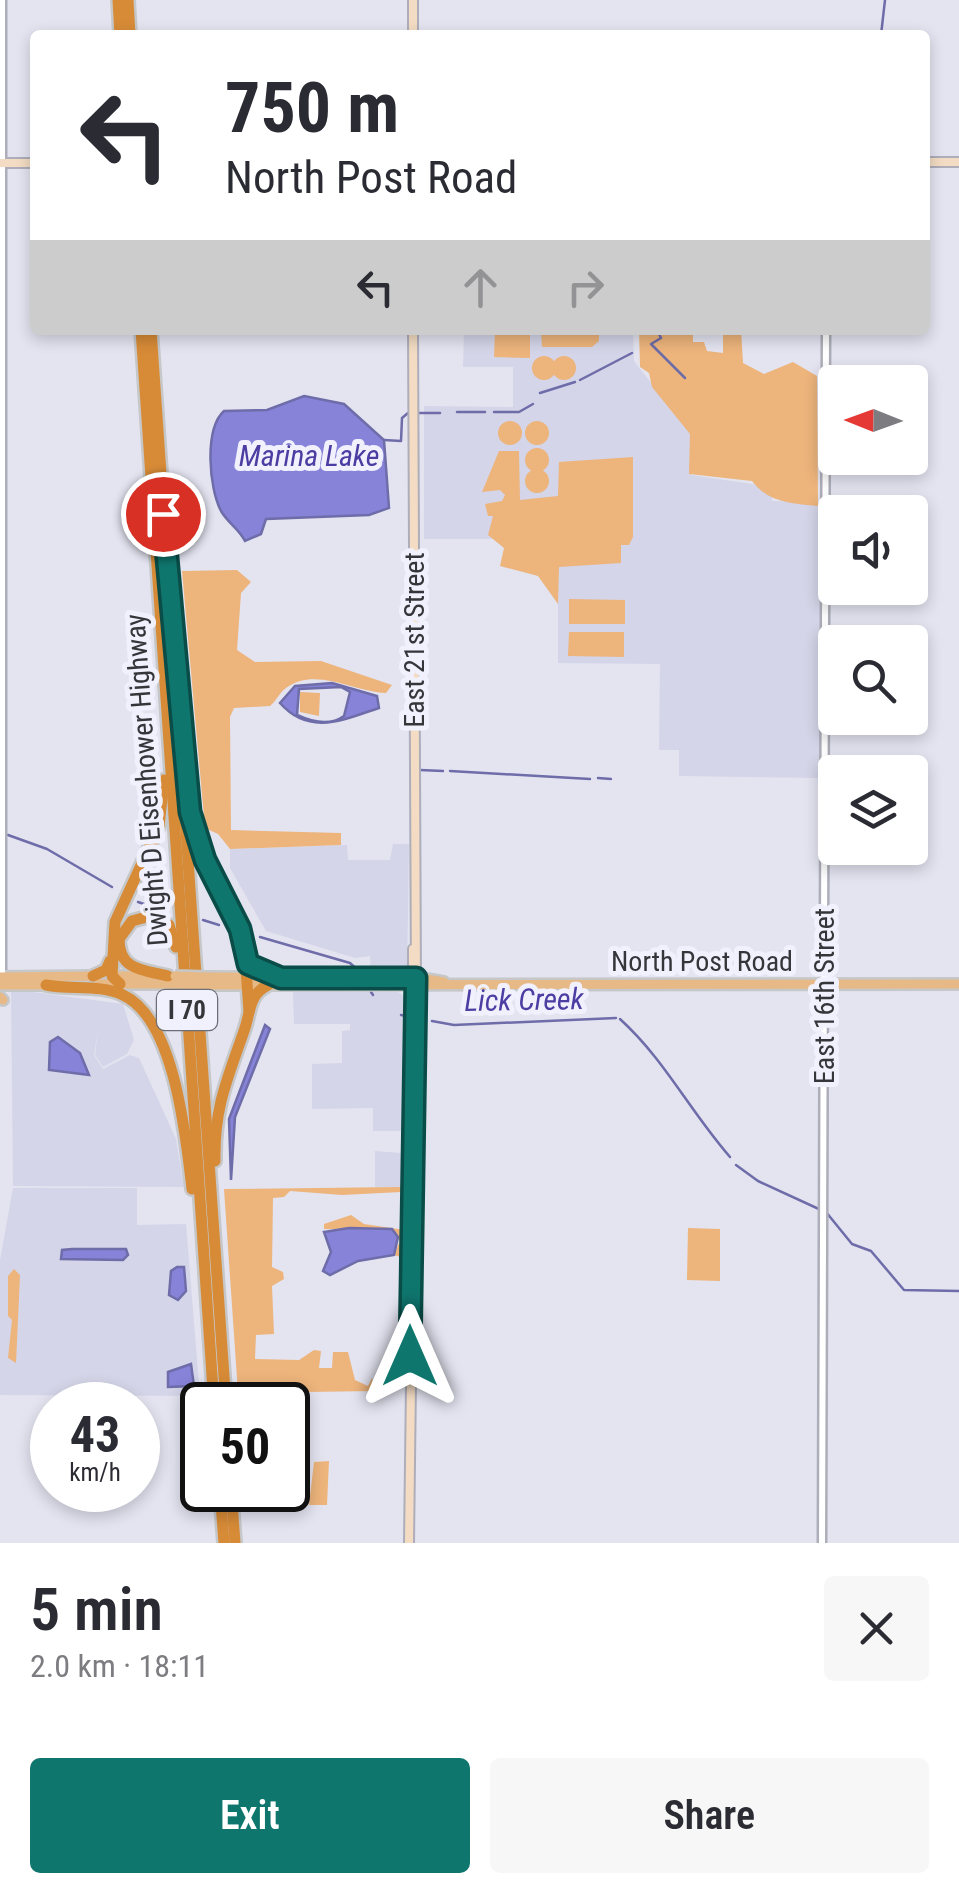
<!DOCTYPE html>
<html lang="en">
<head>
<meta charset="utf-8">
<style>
  :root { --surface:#fff; --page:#f7f7f7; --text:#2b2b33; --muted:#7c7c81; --accent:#0f766e }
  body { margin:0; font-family:"Roboto Condensed",sans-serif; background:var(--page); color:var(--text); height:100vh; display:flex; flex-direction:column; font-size:38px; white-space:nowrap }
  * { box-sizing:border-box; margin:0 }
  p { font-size:32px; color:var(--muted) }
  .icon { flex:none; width:55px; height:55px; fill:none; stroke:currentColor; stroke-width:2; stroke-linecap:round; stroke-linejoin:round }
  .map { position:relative; height:1543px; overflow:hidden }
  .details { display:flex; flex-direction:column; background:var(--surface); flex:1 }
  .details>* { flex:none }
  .banner { position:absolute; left:30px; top:30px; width:900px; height:305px; border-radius:10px; box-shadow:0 5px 15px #0003; background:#fff; color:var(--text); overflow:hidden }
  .needle { width:65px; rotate:271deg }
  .tools { position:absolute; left:818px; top:365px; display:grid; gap:20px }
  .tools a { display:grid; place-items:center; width:110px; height:110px; border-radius:10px; background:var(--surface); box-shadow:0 5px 15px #0003; font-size:50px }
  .speed { position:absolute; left:30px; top:1382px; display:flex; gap:20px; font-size:50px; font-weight:700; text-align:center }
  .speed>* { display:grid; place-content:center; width:130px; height:130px; border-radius:50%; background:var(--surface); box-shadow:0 5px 15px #0003; line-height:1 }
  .speed small { font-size:25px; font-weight:400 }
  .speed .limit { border:5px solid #111; border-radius:15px; background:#fff; color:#111 }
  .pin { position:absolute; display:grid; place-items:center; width:85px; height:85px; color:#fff; margin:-42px; border:5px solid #fff; border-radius:50%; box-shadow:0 2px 10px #0007 }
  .me { position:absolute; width:110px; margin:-55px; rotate:0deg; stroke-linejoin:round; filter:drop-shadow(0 0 8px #0008) }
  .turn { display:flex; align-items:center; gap:35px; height:210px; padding:0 30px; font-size:45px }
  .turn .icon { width:130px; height:130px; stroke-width:2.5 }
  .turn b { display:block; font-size:70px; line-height:85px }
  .lanes { display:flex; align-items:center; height:95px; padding:0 30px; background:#0003; justify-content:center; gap:50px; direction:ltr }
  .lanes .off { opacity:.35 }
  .round { display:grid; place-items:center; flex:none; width:105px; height:105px; border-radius:10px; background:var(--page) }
  .head { display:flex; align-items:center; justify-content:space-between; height:170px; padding:0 30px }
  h1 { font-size:60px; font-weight:600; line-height:75px }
  .action { display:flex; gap:20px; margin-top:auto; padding:20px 30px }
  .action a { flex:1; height:115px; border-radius:10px; background:var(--accent); color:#fff; font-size:40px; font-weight:600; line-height:115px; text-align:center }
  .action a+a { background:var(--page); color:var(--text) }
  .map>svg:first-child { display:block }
</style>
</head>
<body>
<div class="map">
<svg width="959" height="1543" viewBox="0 0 959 1543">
  <rect width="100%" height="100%" fill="#e3e4f0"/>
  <g fill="#d4d5e8">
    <path d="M 464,330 L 633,330 L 634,361 L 692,435 L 691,475 L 772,487 L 772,501 L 823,502 L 822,778 L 679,776 L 679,750 L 659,750 L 660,664 L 558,663 L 558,539 L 424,539 L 424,406 L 513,407 L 513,367 L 463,367 Z"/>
    <path d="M 393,844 L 409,844 L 407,976 L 371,974 L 370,956 L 355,958 L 266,931 L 230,868 L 230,849 L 347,845 L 348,860 L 390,860 Z"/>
    <path d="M 11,989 L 123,1004 L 134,1040 L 127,1054 L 103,1067 L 95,1055 L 98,1030 L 94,1055 L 103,1069 L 130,1055 L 139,1058 L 176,1139 L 184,1187 L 13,1186 Z"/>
    <path d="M 293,991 L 398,992 L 407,998 L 406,1131 L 373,1131 L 373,1108 L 312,1109 L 312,1064 L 342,1063 L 342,1031 L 350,1030 L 350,1024 L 294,1024 Z"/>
    <path d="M 375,1151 L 401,1153 L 401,1187 L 375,1187 Z"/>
    <path d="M 13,1188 L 137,1188 L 137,1225 L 186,1224 L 200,1396 L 0,1395 L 0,1260 Z"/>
  </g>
  <g fill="#edb47c">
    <path d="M 495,330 L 530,330 L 530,358 L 494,357 Z"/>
    <path d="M 541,330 L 599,330 L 599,341 L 592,347 L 542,347 Z"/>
    <path d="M 639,330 L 693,330 L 693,342 L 704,342 L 707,351 L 723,353 L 723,330 L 741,330 L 743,363 L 764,374 L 793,362 L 817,376 L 818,506 C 791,503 769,503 752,481 L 689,474 L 690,434 L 652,387 L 649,373 L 640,367 Z"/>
    <circle cx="564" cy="368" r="12"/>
    <circle cx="544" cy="368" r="12"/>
    <circle cx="537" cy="433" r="12"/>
    <circle cx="510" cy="433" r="12"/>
    <circle cx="537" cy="460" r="12"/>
    <path d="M 499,451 L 519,451 L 520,500 L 558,496 L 559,462 L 633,457 L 633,537 L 629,545 L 621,545 L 621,563 L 559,567 L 558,604 L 538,576 L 500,566 L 504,548 L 488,535 L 493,516 L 488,516 L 485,504 L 502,501 L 505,495 L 500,490 L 482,492 Z"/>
    <circle cx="537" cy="481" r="12"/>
    <path d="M 237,570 L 251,582 L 241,593 L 237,650 L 255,662 L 321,661 L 392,685 L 386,693 C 355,692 315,666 286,688 C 280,692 276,701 270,706 L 234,708 L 230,717 L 231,830 L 341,833 L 341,845 L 230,849 L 218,834 L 205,828 L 182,571 Z"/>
    <path d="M 569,599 L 625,600 L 625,624 L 569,624 Z"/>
    <path d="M 569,632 L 624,632 L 624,657 L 568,656 Z"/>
    <path d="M 300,692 L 320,693 L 319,716 L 300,712 Z"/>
    <path d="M 405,1182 L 406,1216 L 400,1222 L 401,1192 L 342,1195 L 290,1191 L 284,1197 L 273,1198 L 272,1267 L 283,1272 L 284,1279 L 272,1286 L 274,1334 L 256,1335 L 255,1359 L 299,1360 L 314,1350 L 321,1351 L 319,1368 L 332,1368 L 333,1352 L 348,1352 L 355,1380 L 368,1386 L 372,1378 L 375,1391 L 238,1393 L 224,1189 L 400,1187 Z"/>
    <path d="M 351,1215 L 364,1224 L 405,1230 L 405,1316 L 400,1316 L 400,1257 L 394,1255 L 400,1241 L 392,1230 L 324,1229 L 324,1224 Z"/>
    <path d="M 688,1228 L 720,1229 L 720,1281 L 687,1280 Z"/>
    <path d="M 14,1269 L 20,1275 L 16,1363 L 8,1358 L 12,1320 L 8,1316 L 8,1276 Z"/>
    <path d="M 329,1461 L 327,1505 L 309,1505 L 314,1462 Z"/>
  </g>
  <g fill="#8683d9" stroke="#6e6ca9" stroke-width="2.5" fill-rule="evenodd">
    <path d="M 304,396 L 344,404 L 384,440 L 389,508 L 369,515 L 266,519 L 261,534 L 245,541 C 239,529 228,523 221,511 C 209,488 204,429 224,411 L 267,410 Z"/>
    <path d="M 332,683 L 377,696 L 379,708 C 345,719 310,737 280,703 L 295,686 ZM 341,687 L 350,692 L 344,716 C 330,726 312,722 297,715 L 299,689 Z"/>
    <path d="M 265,1025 L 270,1029 L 235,1117 L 231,1180 L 229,1119 Z"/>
    <path d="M 58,1037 L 80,1053 L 89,1075 L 49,1070 L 50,1042 Z"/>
    <path d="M 349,1228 L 392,1229 L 398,1237 L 394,1255 L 358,1261 L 330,1275 L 323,1271 L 331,1252 L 324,1232 Z"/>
    <path d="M 72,1249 L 126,1249 L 128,1255 L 123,1260 L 61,1259 L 62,1250 Z"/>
    <path d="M 177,1267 L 184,1267 L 186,1291 L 178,1300 L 169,1295 L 171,1271 Z"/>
    <path d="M 191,1364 L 194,1386 L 168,1387 L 168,1372 Z"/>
  </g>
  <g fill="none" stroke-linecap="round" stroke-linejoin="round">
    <g stroke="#6e6ca9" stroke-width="2.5">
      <path d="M 881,35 L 885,0"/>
      <path d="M 657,330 L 661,338 L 651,344 L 685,378"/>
      <path d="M 580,380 L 632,353"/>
      <path d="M 540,393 L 575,382"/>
      <path d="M 457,412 L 485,412"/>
      <path d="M 494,412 L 519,412 L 533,404"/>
      <path d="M 418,413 L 440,413"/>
      <path d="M 384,440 L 401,441 L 402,418 L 408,413"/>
      <path d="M 420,770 L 443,771"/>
      <path d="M 450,771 L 590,779"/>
      <path d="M 598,778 L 611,779"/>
      <path d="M 8,835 L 47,849 L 112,887"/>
      <path d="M 138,902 L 168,912"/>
      <path d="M 203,920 L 219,925"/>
      <path d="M 260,937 L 350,963 L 361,973"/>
      <path d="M 371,992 L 373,995"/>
      <path d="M 401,1015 L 406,1016"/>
      <path d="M 620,1019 C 665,1060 689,1110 730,1157"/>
      <path d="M 432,1021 L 454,1025 L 616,1018"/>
      <path d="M 736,1165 L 758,1181 L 821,1210"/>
      <path d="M 826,1212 L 852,1244 L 871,1251 L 904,1290 L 959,1291"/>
    </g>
    <defs>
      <g id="tertiary">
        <path d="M 2,978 L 2,0"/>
        <path d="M 822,1543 L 826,330"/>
      </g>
      <g id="secondary">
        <path d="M 413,0 L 413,35"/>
        <path d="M 925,162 L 959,162"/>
        <path d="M 0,163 L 35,163"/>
        <path d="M 413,949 L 413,1007"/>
        <path d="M 409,1543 L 416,985 L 413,330"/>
      </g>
      <g id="primary">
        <path d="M 113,976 L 152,976"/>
        <path d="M 0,977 L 97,976"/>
        <path d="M 206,977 L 420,978 L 444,982"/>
        <path d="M 99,984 L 176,984"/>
        <path d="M 0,985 L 48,985"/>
        <path d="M 206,985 L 959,984"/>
        <path d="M 0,997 L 3,1000"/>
      </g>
      <g id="motorway">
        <path d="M 118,0 L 120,35"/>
        <path d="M 128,0 L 130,35"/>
        <path d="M 141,330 L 214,1405"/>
        <path d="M 151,330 L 226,1405"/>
        <path d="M 190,809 L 205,860 L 244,939 L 249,1012"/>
        <path d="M 248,963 L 281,977"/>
        <path d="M 93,976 L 106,970 L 110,961"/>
        <path d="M 168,976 C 144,970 119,971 119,939 L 132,921 L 150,916 L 169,925 L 176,947"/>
        <path d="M 120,984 L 112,976 L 115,922 L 159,826 L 164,780"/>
        <path d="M 46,985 C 71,990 100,984 123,995 C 175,1019 186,1138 192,1189"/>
        <path d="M 215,1161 C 214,1108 227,1080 244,1031 C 251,1012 248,995 268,985"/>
        <path d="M 220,1490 L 224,1543"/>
        <path d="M 231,1490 L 235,1543"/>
      </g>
    </defs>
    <use href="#tertiary" stroke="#aeaeba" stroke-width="11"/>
    <use href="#secondary" stroke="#aeaeba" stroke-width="12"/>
    <use href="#primary" stroke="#c6c7c8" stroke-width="14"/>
    <use href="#motorway" stroke="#c6c7c8" stroke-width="16"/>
    <use href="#tertiary" stroke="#fff" stroke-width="6"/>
    <use href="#secondary" stroke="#f3dcc3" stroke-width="8"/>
    <use href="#primary" stroke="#e7b987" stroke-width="9"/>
    <use href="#motorway" stroke="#d78b37" stroke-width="11"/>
    <defs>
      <g id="primary-bridge">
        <path d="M 175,976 L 206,977"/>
        <path d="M 176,984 L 206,985"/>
      </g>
    </defs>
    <use href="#primary-bridge" stroke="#c6c7c8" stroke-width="14" stroke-linecap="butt"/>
    <use href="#primary-bridge" stroke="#e7b987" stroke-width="9"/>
  </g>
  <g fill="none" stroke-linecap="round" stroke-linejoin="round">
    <defs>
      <path id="route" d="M 163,514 L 190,812 L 205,860 L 240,929 L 248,964 L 281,978 L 416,978 L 410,1356"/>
    </defs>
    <use href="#route" stroke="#0a4d48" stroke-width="25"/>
    <use href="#route" stroke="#0f766e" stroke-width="18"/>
  </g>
  <g text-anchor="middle" stroke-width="10" stroke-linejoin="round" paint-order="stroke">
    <rect fill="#f1f1fe" stroke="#6d6e75" stroke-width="2.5" x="157" y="990" width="60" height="40" rx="8"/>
    <g font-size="25" font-weight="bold" fill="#35363a">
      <text x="187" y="1019">I 70</text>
    </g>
    <g font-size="28" fill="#35363a" stroke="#f1f1fe">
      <text transform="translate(414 640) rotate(-90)" y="10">East 21st Street</text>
      <text transform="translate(146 780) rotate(-94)" y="10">Dwight D Eisenhower Highway</text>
      <text x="702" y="971">North Post Road</text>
      <text transform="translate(824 996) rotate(-90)" y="10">East 16th Street</text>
    </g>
    <g font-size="30" font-style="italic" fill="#4b3da2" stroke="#f1f1fe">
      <text x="309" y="466">Marina Lake</text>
      <text transform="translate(524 1000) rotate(-1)" y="10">Lick Creek</text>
    </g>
  </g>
</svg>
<div class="tools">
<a><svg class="needle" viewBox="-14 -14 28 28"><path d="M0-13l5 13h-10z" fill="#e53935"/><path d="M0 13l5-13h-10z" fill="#7c7c81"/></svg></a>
<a><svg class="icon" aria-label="sound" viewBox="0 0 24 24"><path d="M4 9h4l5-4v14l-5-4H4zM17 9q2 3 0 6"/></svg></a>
<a><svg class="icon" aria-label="search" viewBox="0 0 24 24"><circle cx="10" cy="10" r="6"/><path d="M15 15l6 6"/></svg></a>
<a><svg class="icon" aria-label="layers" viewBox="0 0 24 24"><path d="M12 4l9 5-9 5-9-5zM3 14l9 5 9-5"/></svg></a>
</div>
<div class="speed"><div>43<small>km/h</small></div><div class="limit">50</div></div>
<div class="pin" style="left:163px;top:514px;background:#d93025"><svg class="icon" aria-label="arrive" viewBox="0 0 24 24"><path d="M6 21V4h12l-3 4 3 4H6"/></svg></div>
<svg class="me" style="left:410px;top:1356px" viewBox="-20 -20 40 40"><path d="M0-17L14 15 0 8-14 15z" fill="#0f766e" stroke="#fff" stroke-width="4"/></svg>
<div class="banner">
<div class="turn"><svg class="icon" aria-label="left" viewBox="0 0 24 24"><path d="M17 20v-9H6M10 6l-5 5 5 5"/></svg><div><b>750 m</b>North Post Road</div></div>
<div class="lanes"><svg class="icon" aria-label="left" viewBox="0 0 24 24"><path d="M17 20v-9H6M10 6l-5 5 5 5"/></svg><svg class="icon off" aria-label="ahead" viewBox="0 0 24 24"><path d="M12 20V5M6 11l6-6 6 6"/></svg><svg class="icon off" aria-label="right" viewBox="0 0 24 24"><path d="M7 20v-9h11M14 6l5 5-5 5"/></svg></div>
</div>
</div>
<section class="details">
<div class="head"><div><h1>5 min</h1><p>2.0 km · 18:11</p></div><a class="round"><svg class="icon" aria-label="close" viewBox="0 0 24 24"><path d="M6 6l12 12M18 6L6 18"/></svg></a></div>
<div class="action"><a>Exit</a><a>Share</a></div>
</section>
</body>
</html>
